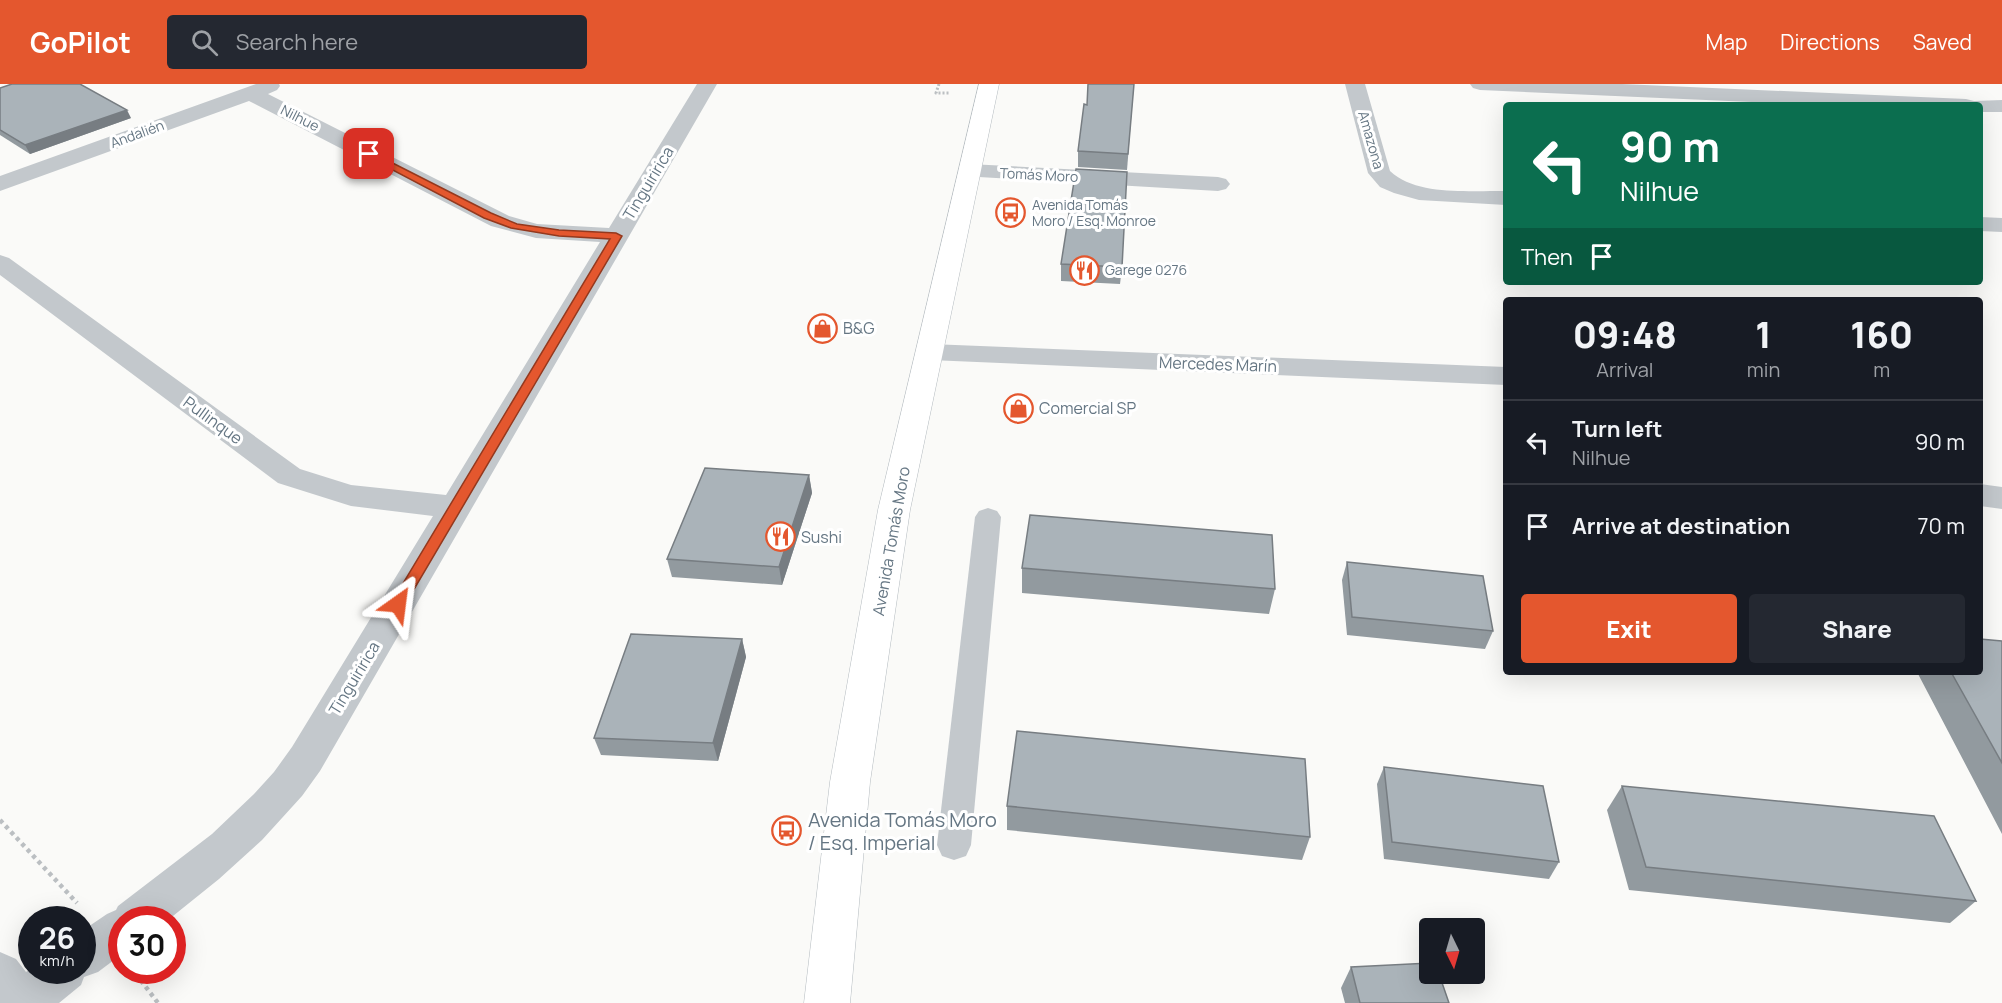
<!DOCTYPE html>
<html lang="en">
<head>
<meta charset="utf-8">
<style>
  :root { --surface:#171b24; --page:#242831; --text:#f1f3f6; --muted:#9ea1a6; --line:#363941; --accent:#e4572e }
  body { margin:0; font-family:Manrope,sans-serif; background:var(--page); color:var(--text); height:100vh; display:flex; flex-direction:column; font-size:22px; white-space:nowrap }
  * { box-sizing:border-box; margin:0 }
  p { font-size:20px; color:var(--muted) }
  .icon { flex:none; width:33px; height:33px; fill:none; stroke:currentColor; stroke-width:2; stroke-linecap:round; stroke-linejoin:round }
  .map { position:relative; flex:1; overflow:hidden }
  .side { position:absolute; left:1503px; top:213px; width:480px; height:378px; display:flex; flex-direction:column; background:var(--surface); border-radius:6px; box-shadow:0 6px 24px #0002 }
  .side>* { flex:none }
  .banner { position:absolute; left:1503px; top:18px; width:480px; height:183px; border-radius:6px; box-shadow:0 6px 24px #0002; background:#0b6e4f; color:#fff; overflow:hidden }
  .needle { width:39px; rotate:175deg }
  .controls { position:absolute; left:1419px; top:834px; display:grid; gap:12px }
  .controls a { display:grid; place-items:center; width:66px; height:66px; border-radius:6px; background:var(--surface); box-shadow:0 6px 24px #0002; font-size:30px }
  .speed { position:absolute; left:18px; top:822px; display:flex; gap:12px; font-size:30px; font-weight:700; text-align:center }
  .speed>* { display:grid; place-content:center; width:78px; height:78px; border-radius:50%; background:var(--surface); box-shadow:0 6px 24px #0002; line-height:1 }
  .speed small { font-size:15px; font-weight:400 }
  .speed .limit { border:9px solid #d22; background:#fff; color:#111 }
  .pin { position:absolute; display:grid; place-items:center; width:51px; height:51px; color:#fff; margin:-26px; border-radius:12px; box-shadow:0 3px 9px #0006 }
  .me { position:absolute; width:66px; margin:-33px; rotate:31deg; stroke-linejoin:round; filter:drop-shadow(0 0 4px #0008) }
  .turn { display:flex; align-items:center; gap:21px; height:126px; padding:0 18px; font-size:27px }
  .turn .icon { width:78px; height:78px; stroke-width:2.5 }
  .turn b { display:block; font-size:42px; line-height:51px }
  .then { display:flex; align-items:center; height:57px; padding:0 18px; background:#0003; gap:12px; font-size:22px }
  .eta { display:flex; justify-content:space-evenly; align-items:center; height:102px; text-align:center }
  .eta b { font-size:36px; font-weight:800; line-height:42px }
  .primary-button { display:flex; gap:12px; margin-top:auto; padding:12px 18px }
  .primary-button a { flex:1; height:69px; border-radius:6px; background:var(--accent); color:#fff; font-size:24px; font-weight:800; line-height:69px; text-align:center }
  .primary-button a+a { background:var(--page); color:var(--text) }
  ul { padding:0; list-style:none }
  li { display:flex; align-items:center; gap:18px; height:84px; padding:0 18px; border-top:2px solid var(--line) }
  li div { flex:1 }
  li b { display:block; font-size:22px }
  li em { font-style:normal }
  header { display:flex; align-items:center; gap:36px; box-sizing:border-box; height:84px; padding:0 30px; background:var(--accent); color:#fff }
  header strong { font-size:28px }
  nav { display:flex; gap:33px; margin-inline-start:auto; font-size:21px }
  .search { width:420px; height:54px; background:var(--page); display:flex; align-items:center; gap:15px; box-sizing:border-box; padding:0 21px; border-radius:6px; color:var(--muted); font-size:22px }
  .map>svg:first-child { display:block }
</style>
</head>
<body>
<header>
<strong>GoPilot</strong>
<div class="search"><svg class="icon" aria-label="search" viewBox="0 0 24 24"><circle cx="10" cy="10" r="6"/><path d="M15 15l6 6"/></svg>Search here</div>
<nav><a>Map</a><a>Directions</a><a>Saved</a></nav>
</header>
<div class="map">
<svg width="2002" height="919" viewBox="0 0 2002 919">
  <rect width="100%" height="100%" fill="#fafaf8"/>
  <g fill="none" stroke-linecap="round" stroke-linejoin="round">
    <defs>
      <path id="secondary" d="M 979,0 L 999,0 L 910,426 L 870,698 L 850,919 L 804,919 L 830,698 L 878,426 Z"/>
    </defs>
    <use href="#secondary" stroke="#b3babf" stroke-width="1"/>
    <path stroke="#bbbfc2" stroke-width="3" stroke-dasharray="2 2" stroke-linecap="butt" d="M 939,0 L 936,9 L 950,9"/>
    <g stroke="#bbbfc2" stroke-width="4.5" stroke-dasharray="4 4" stroke-linecap="butt">
      <path d="M 0,736 L 77,819"/>
      <path d="M 136,890 L 158,919"/>
    </g>
    <path fill="#c3c8cc" fill-rule="evenodd" d="M 988,424 L 997,427 L 1001,433 L 971,761 L 966,772 L 954,776 L 942,772 L 937,761 L 975,433 L 979,427 Z"/>
    <g fill="#c3c8cc" fill-rule="evenodd">
      <path d="M 256,0 L 279,0 L 280,2 L 277,6 L 268,10 L 509,132 L 537,140 L 609,144 L 697,0 L 717,0 L 320,687 L 302,712 L 262,756 L 219,795 L 168,836 L 122,836 L 122,870 L 98,888 L 84,893 L 81,901 L 59,919 L 0,919 L 0,868 L 16,875 L 26,888 L 32,884 L 32,886 L 82,886 L 82,847 L 107,830 L 116,826 L 118,822 L 212,750 L 254,710 L 274,688 L 292,663 L 433,432 L 351,422 L 278,399 L 0,191 L 0,171 L 9,174 L 300,385 L 351,401 L 446,411 L 600,158 L 536,154 L 491,142 L 249,17 L 0,107 L 0,92 Z"/>
      <path d="M 1345,0 L 1365,0 L 1390,87 C 1418,113 1470,106 1506,107 L 1506,121 L 1419,116 L 1394,109 L 1380,103 L 1368,89 Z"/>
      <path d="M 1470,0 L 1622,0 L 1966,15 L 1974,17 L 2002,16 L 2002,28 L 1980,28 L 1980,21 L 1822,21 L 1480,6 L 1473,4 Z"/>
      <path d="M 969,80 L 1218,93 L 1226,95 L 1230,100 L 1226,105 L 1218,107 L 961,92 L 958,87 L 961,82 Z"/>
      <path d="M 1980,133 L 2002,134 L 2002,148 L 1980,147 Z"/>
      <path d="M 930,260 L 1506,283 L 1506,301 L 930,276 L 920,274 L 916,268 L 920,262 Z"/>
      <path d="M 1980,400 L 2002,403 L 2002,425 L 1980,422 Z"/>
    </g>
    <use href="#secondary" fill="#fff" fill-rule="evenodd"/>
  </g>
  <g fill="#929a9f">
    <path d="M 1134,0 L 1127,86 L 1078,83 L 1078,67 L 1087,21 Z"/>
    <path d="M 0,4 L 131,34 L 30,70 L 0,51 Z"/>
    <path d="M 1061,180 L 1122,183 L 1120,200 L 1061,197 Z"/>
    <path d="M 809,391 L 812,409 L 782,501 L 672,493 L 667,475 Z"/>
    <path d="M 1347,478 L 1493,547 L 1485,565 L 1347,551 L 1342,496 Z"/>
    <path d="M 1022,484 L 1275,505 L 1269,530 L 1022,509 Z"/>
    <path d="M 742,555 L 746,573 L 718,677 L 601,671 L 594,654 Z"/>
    <path d="M 2002,557 L 2002,750 L 1917,588 L 1980,588 Z"/>
    <path d="M 1384,683 L 1559,778 L 1549,795 L 1384,775 L 1377,700 Z"/>
    <path d="M 1622,702 L 1976,817 L 1950,839 L 1629,806 L 1607,726 Z"/>
    <path d="M 1007,722 L 1310,753 L 1302,776 L 1007,746 Z"/>
    <path d="M 1351,883 L 1449,919 L 1345,919 L 1341,904 Z"/>
  </g>
  <g fill="#777d82">
    <path d="M 127,26 L 131,34 L 30,70 L 25,61 Z"/>
    <path d="M 809,391 L 812,409 L 782,501 L 779,483 Z"/>
    <path d="M 742,555 L 746,573 L 718,677 L 713,659 Z"/>
  </g>
  <g fill="#aab3b9" stroke="#777d82" stroke-width="1.5">
    <path d="M 12,0 L 80,0 L 127,26 L 25,61 L 0,46 L 0,4 Z"/>
    <path d="M 1088,0 L 1134,0 L 1128,70 L 1078,67 L 1084,20 L 1087,21 Z"/>
    <path d="M 1076,85 L 1127,88 L 1122,183 L 1061,180 Z"/>
    <path d="M 705,384 L 809,391 L 779,483 L 667,475 Z"/>
    <path d="M 1030,431 L 1272,451 L 1275,505 L 1022,484 Z"/>
    <path d="M 1347,478 L 1483,492 L 1493,547 L 1352,533 Z"/>
    <path d="M 631,550 L 742,555 L 713,659 L 594,654 Z"/>
    <path d="M 1980,555 L 2002,557 L 2002,679 L 1951,588 L 1980,588 Z"/>
    <path d="M 1017,647 L 1305,675 L 1310,753 L 1007,722 Z"/>
    <path d="M 1384,683 L 1543,702 L 1559,778 L 1392,758 Z"/>
    <path d="M 1622,702 L 1934,732 L 1976,817 L 1646,783 Z"/>
    <path d="M 1430,879 L 1430,890 L 1439,890 L 1449,919 L 1360,919 L 1351,883 Z"/>
  </g>
  <path fill="#e4572e" stroke="#94391e" stroke-width="1.5" d="M 369,67 L 491,129 L 517,140 L 559,146 L 616,149 L 622,152 L 403,524 L 393,524 L 391,520 L 393,516 L 610,155 L 559,152 L 511,144 L 484,134 L 366,72 L 364,70 Z"/>
  <defs>
    <symbol id="bus-ring" viewBox="-11 -11 22 22"><circle r="9.5" fill="#fff" stroke="#e4572e" stroke-width="1.5"/><path d="M-5-6H5V4H4V6H2V4H-2V6H-4V4H-5ZM-3.5-4V0h7V-4ZM-3.5 1.2v1.5H-2V1.2ZM2 1.2v1.5H3.5V1.2Z" fill="#e4572e"/></symbol>
    <symbol id="restaurant-ring" viewBox="-11 -11 22 22"><circle r="9.5" fill="#fff" stroke="#e4572e" stroke-width="1.5"/><path d="M-5-6h1v4h1v-4h1v4h1v-4h1v5L-1.5 .5V6h-2V.5L-5-1ZM5-6V6H3V1.5H1.5Q1.5-4 5-6Z" fill="#e4572e"/></symbol>
    <symbol id="shop-ring" viewBox="-11 -11 22 22"><circle r="9.5" fill="#fff" stroke="#e4572e" stroke-width="1.5"/><path d="M-5-2.5h2.3a2.7 3.5 0 0 1 5.4 0H5L5.5 6h-11ZM-1.5-2.5h3a1.5 2.3 0 0 0-3 0Z" fill="#e4572e"/></symbol>
  </defs>
  <g fill-rule="evenodd">
    <use href="#bus-ring" x="994" y="112" width="33" height="33"/>
    <use href="#restaurant-ring" x="1068" y="170" width="33" height="33"/>
    <use href="#shop-ring" x="806" y="228" width="33" height="33"/>
    <use href="#shop-ring" x="1002" y="308" width="33" height="33"/>
    <use href="#restaurant-ring" x="764" y="436" width="33" height="33"/>
    <use href="#bus-ring" x="770" y="730" width="33" height="33"/>
  </g>
  <g text-anchor="middle" stroke-width="6" stroke-linejoin="round" paint-order="stroke">
    <g font-size="14" fill="#657683" stroke="#fff">
      <text transform="translate(300 34) rotate(27)" y="5">Nilhue</text>
      <text transform="translate(137 50) rotate(-20)" y="5">Andalién</text>
      <text transform="translate(1371 56) rotate(74)" y="5">Amazona</text>
      <text transform="translate(1039 91) rotate(3)" y="5">Tomás Moro</text>
    </g>
    <g font-size="14" fill="#657683" stroke="#fff" text-anchor="start">
      <text x="1032" y="126">Avenida Tomás<tspan x="1032" dy="16">Moro / Esq. Monroe</tspan></text>
      <text x="1105" y="191">Garege 0276</text>
    </g>
    <g font-size="16" fill="#657683" stroke="#fff">
      <text transform="translate(648 99) rotate(-59)" y="6">Tinguiririca</text>
      <text transform="translate(1218 280) rotate(2)" y="6">Mercedes Marín</text>
      <text transform="translate(213 336) rotate(36)" y="6">Pullinque</text>
      <text transform="translate(891 457) rotate(-80)" y="6">Avenida Tomás Moro</text>
      <text transform="translate(354 594) rotate(-59)" y="6">Tinguiririca</text>
    </g>
    <g font-size="16" fill="#657683" stroke="#fff" text-anchor="start">
      <text x="843" y="250">B&amp;G</text>
      <text x="1039" y="330">Comercial SP</text>
      <text x="801" y="459">Sushi</text>
    </g>
    <g font-size="20" fill="#657683" stroke="#fff" text-anchor="start">
      <text x="808" y="743">Avenida Tomás Moro<tspan x="808" dy="23">/ Esq. Imperial</tspan></text>
    </g>
  </g>
</svg>
<div class="controls">
<a><svg class="needle" viewBox="-14 -14 28 28"><path d="M0-13l5 13h-10z" fill="#e53935"/><path d="M0 13l5-13h-10z" fill="#9ea1a6"/></svg></a>
</div>
<div class="speed"><div>26<small>km/h</small></div><div class="limit">30</div></div>
<div class="pin" style="left:369px;top:70px;background:#d93025"><svg class="icon" aria-label="arrive" viewBox="0 0 24 24"><path d="M6 21V4h12l-3 4 3 4H6"/></svg></div>
<svg class="me" style="left:398px;top:520px" viewBox="-20 -20 40 40"><path d="M0-17L14 15 0 8-14 15z" fill="#e4572e" stroke="#fff" stroke-width="4"/></svg>
<div class="banner">
<div class="turn"><svg class="icon" aria-label="left" viewBox="0 0 24 24"><path d="M17 20v-9H6M10 6l-5 5 5 5"/></svg><div><b>90 m</b>Nilhue</div></div>
<div class="then">Then<svg class="icon" aria-label="arrive" viewBox="0 0 24 24"><path d="M6 21V4h12l-3 4 3 4H6"/></svg></div>
</div>
<section class="side">
<div class="eta">
<div><b>09:48</b><p>Arrival</p></div>
<div><b>1</b><p>min</p></div>
<div><b>160</b><p>m</p></div>
</div>
<ul>
<li><svg class="icon" aria-label="left" viewBox="0 0 24 24"><path d="M17 20v-9H6M10 6l-5 5 5 5"/></svg><div><b>Turn left</b><p>Nilhue</p></div><em>90 m</em></li>
<li><svg class="icon" aria-label="arrive" viewBox="0 0 24 24"><path d="M6 21V4h12l-3 4 3 4H6"/></svg><div><b>Arrive at destination</b></div><em>70 m</em></li>
</ul>
<div class="primary-button"><a>Exit</a><a>Share</a></div>
</section>
</div>
</body>
</html>
